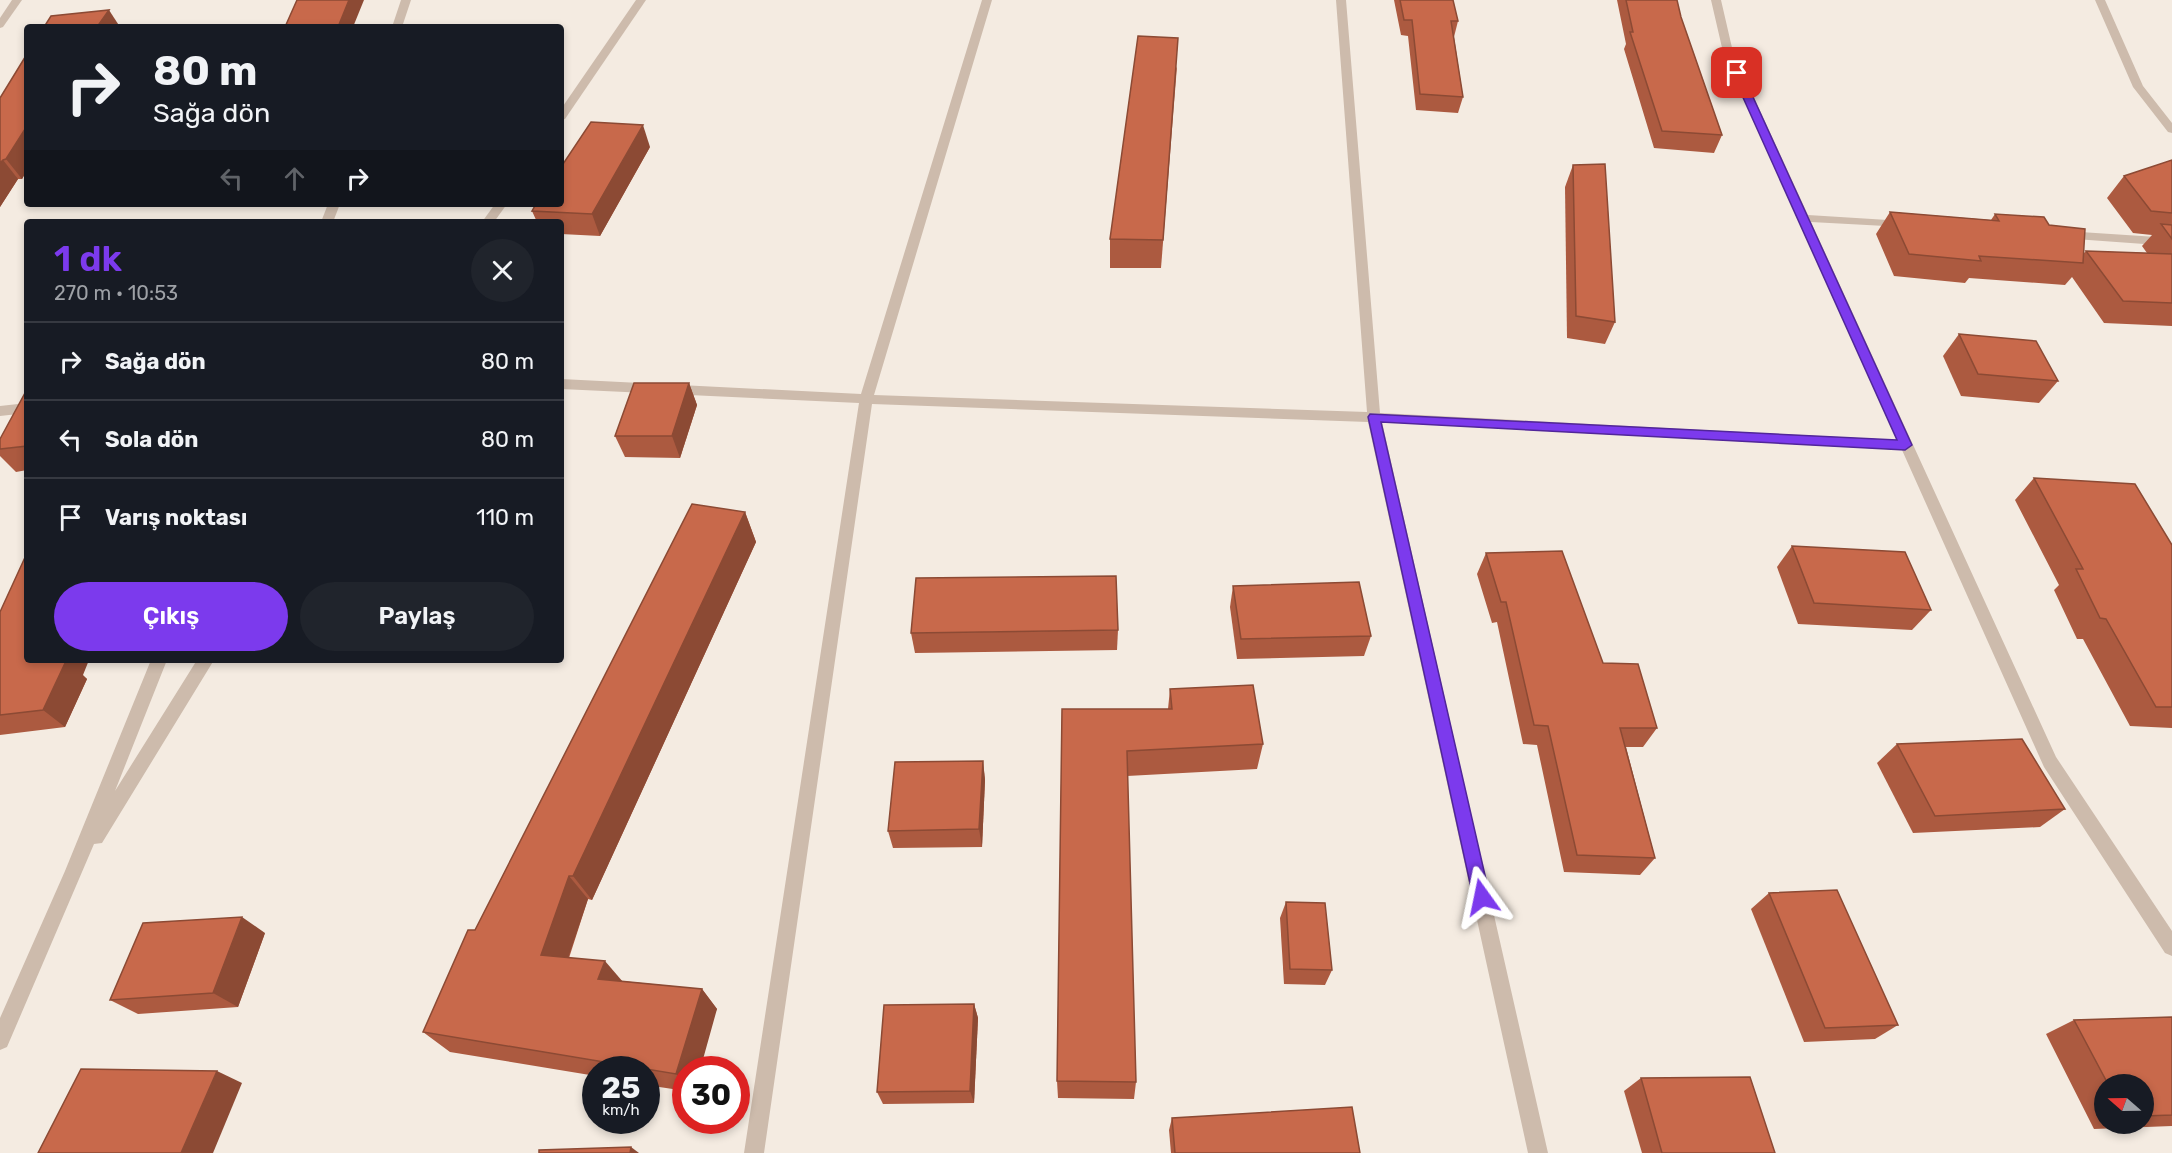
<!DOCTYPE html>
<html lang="tr">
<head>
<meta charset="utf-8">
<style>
  :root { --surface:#171b24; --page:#20242c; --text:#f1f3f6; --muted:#9ea1a6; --line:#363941; --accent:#7c3aed }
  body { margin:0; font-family:Rubik,sans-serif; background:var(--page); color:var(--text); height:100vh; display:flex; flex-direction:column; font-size:22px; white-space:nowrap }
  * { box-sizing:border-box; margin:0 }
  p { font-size:20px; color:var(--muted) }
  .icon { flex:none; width:33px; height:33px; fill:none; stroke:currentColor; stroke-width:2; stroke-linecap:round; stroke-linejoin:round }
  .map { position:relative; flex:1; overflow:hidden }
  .panel { position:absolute; left:24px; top:219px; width:540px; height:444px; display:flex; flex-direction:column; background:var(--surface); border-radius:6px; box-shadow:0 3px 9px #0003 }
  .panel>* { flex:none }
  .guide { position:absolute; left:24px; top:24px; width:540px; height:183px; border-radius:6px; box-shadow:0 3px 9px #0003; background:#171b24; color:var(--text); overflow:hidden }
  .needle { width:39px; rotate:290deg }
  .buttons { position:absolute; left:2094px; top:1074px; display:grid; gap:12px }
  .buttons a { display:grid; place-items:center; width:60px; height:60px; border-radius:50%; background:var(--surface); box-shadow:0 3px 9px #0003; font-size:30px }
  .speed { position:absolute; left:582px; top:1056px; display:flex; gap:12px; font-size:30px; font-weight:700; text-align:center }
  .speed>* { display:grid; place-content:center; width:78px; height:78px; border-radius:50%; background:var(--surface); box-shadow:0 3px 9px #0003; line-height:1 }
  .speed small { font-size:15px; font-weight:400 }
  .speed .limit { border:9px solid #d22; background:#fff; color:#111 }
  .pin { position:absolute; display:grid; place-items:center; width:51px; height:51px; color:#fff; margin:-26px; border-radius:12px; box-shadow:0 3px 9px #0006 }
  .me { position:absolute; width:66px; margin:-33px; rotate:348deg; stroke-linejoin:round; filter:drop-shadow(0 0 4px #0008) }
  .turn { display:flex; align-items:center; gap:21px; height:126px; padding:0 30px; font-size:27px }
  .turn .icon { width:78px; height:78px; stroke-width:2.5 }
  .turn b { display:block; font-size:42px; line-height:51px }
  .lanes { display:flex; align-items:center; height:57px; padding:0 30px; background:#0003; justify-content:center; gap:30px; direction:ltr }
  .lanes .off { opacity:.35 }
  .round { display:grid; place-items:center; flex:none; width:63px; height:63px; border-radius:32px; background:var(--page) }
  .summary { display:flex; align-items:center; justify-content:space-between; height:102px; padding:0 30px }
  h1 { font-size:36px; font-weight:600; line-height:45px; color:var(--accent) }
  .primary-button { display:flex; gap:12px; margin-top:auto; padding:12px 30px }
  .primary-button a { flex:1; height:69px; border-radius:36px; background:var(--accent); color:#fff; font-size:24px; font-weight:600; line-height:69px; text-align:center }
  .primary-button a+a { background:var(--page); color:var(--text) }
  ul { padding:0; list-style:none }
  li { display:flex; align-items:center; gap:18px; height:78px; padding:0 30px; border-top:2px solid var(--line) }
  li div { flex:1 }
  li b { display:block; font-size:22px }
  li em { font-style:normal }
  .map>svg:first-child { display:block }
</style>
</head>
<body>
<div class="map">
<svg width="2172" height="1153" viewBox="0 0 2172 1153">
  <rect width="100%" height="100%" fill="#f4ebe1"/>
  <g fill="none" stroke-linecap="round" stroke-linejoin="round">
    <g fill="#cdbbac" fill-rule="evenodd">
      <path d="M 12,0 L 22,0 L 3,27 L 0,28 L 0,18 Z"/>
      <path d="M 401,0 L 411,0 L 402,27 L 392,27 Z"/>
      <path d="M 636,0 L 646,0 L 565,119 L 561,120 L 561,109 Z"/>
      <path d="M 982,0 L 992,0 L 874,395 L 1367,412 L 1336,0 L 1346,0 L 1380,413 L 1897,440 L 1723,52 L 1711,0 L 1721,0 L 1733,52 L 1808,215 L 1904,221 L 1910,224 L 1904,227 L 1811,222 L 2056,757 L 2172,931 L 2172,956 L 2165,953 L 2044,767 L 1902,450 L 1382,422 L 1548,1153 L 1528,1153 L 1368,422 L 872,404 L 764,1153 L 744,1153 L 859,403 L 561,389 L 561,379 L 861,394 Z"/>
      <path d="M 2095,0 L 2105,0 L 2143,86 L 2172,123 L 2172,133 L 2168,132 L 2133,87 Z"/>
      <path d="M 328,204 L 340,204 L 333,222 L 321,222 Z"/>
      <path d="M 495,204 L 507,204 L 494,222 L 482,222 Z"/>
      <path d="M 2065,231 L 2172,238 L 2172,246 L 2061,238 L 2061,232 Z"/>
      <path d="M 27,403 L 27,413 L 0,416 L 0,406 Z"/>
      <path d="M 151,660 L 167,660 L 115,791 L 197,660 L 214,660 L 102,843 L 94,844 L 7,1047 L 0,1050 L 0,1018 L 65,871 Z"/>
    </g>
  </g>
  <g fill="#ac5a40" fill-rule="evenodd">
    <path d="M 1394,0 L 1453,0 L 1458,21 L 1454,37 L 1463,97 L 1458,113 L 1416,110 L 1408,36 L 1401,35 Z"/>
    <path d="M 1617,0 L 1677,0 L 1681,17 L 1722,135 L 1714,153 L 1654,148 L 1624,49 L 1626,44 Z"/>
    <path d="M 27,54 L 27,170 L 22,179 L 18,179 L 0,207 L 0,98 Z"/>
    <path d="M 1177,66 L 1161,268 L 1110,268 L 1110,239 Z"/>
    <path d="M 650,147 L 600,236 L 561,234 L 561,222 L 537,222 L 532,211 Z"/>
    <path d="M 2172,160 L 2172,326 L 2104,323 L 2072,277 L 2065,285 L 1969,278 L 1965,283 L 1894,276 L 1876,234 L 1890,212 L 1991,220 L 1995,214 L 2049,225 L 2083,254 L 2086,251 L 2147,253 L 2142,246 L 2152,235 L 2133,233 L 2107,198 L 2124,176 Z"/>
    <path d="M 1573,165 L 1615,322 L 1605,344 L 1567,338 L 1565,187 Z"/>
    <path d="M 1959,334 L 2058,381 L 2039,403 L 1961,396 L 1943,356 Z"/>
    <path d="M 689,383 L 697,405 L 680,458 L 625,457 L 615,436 Z"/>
    <path d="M 27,446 L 27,470 L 16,472 L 0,456 L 0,449 Z"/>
    <path d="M 2034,478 L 2172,545 L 2172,728 L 2130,726 L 2083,639 L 2077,639 L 2054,590 L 2059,585 L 2015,500 Z"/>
    <path d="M 745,512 L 756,542 L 592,900 L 588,899 L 569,958 L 622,981 L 702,989 L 717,1009 L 686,1070 L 686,1091 L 646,1085 L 646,1070 L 596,1070 L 596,1076 L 450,1052 L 423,1032 L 475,930 Z"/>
    <path d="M 1792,546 L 1931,610 L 1912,630 L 1798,624 L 1777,567 Z"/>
    <path d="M 1486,553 L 1603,663 L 1657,728 L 1643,747 L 1626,747 L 1655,858 L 1640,875 L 1564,872 L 1537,745 L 1523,744 L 1497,622 L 1492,623 L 1477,574 Z"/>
    <path d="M 1233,586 L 1371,636 L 1364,656 L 1237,659 L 1230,607 Z"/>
    <path d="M 0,612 L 87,679 L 65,727 L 0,735 Z"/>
    <path d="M 1118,630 L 1117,650 L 915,653 L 911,633 Z"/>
    <path d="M 1170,689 L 1263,744 L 1257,769 L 1127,776 L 1136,1082 L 1134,1099 L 1058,1098 L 1057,1081 L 1062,709 L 1168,709 Z"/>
    <path d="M 1897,744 L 2065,809 L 2040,827 L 1913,833 L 1877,763 Z"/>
    <path d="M 983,761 L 985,780 L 982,847 L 893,848 L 888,831 Z"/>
    <path d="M 1769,893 L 1898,1025 L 1875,1039 L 1804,1042 L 1751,909 Z"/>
    <path d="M 1286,902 L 1332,970 L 1325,985 L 1284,984 L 1280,918 Z"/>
    <path d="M 265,933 L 238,1007 L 138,1014 L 110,1000 Z"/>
    <path d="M 974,1004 L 978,1018 L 974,1103 L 883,1104 L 877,1092 Z"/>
    <path d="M 2172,1017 L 2172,1126 L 2094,1129 L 2046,1034 L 2074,1020 ZM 2104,1084 L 2144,1084 L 2144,1124 L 2104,1124 Z"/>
    <path d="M 1641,1078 L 1775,1153 L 1642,1153 L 1624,1091 Z"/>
    <path d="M 1172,1118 L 1360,1153 L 1171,1153 L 1169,1130 Z"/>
  </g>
  <g fill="#8c4a34">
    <path d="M 349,0 L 364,0 L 353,27 L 338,27 Z"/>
    <path d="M 109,10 L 120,27 L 97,27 Z"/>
    <path d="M 643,125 L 650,147 L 600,236 L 592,214 Z"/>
    <path d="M 27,126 L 27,170 L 22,179 L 6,159 Z"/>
    <path d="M 3,160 L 18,179 L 0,207 L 0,163 Z"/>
    <path d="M 689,383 L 697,405 L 680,458 L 672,436 Z"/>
    <path d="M 745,512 L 756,542 L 592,900 L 573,876 Z"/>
    <path d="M 61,660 L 89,660 L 83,675 L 87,679 L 65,727 L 43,710 Z"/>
    <path d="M 983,761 L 985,780 L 982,847 L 979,829 Z"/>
    <path d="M 569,876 L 588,899 L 562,976 L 541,955 Z"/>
    <path d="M 242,917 L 265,933 L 238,1007 L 213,993 Z"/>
    <path d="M 605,961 L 623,982 L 598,979 Z"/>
    <path d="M 702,989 L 717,1009 L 700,1070 L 686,1070 L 686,1084 L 676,1074 Z"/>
    <path d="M 974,1004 L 978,1018 L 974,1103 L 970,1091 Z"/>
    <path d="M 217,1071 L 242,1083 L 213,1153 L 181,1153 Z"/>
    <path d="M 631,1147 L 639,1153 L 630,1153 Z"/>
  </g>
  <g fill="#c8694b" stroke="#8c4a34" stroke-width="1.5">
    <path d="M 297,0 L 349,0 L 338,27 L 285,27 Z"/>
    <path d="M 1400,0 L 1453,0 L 1458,21 L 1451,21 L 1463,97 L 1420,94 L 1412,20 L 1404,20 Z"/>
    <path d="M 1626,0 L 1677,0 L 1681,17 L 1722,135 L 1662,131 L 1630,32 L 1633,32 Z"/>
    <path d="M 109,10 L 97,27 L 44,27 L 51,16 Z"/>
    <path d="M 1138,36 L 1178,38 L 1163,240 L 1110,239 Z"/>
    <path d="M 27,54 L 27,126 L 6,159 L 3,160 L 0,163 L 0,98 Z"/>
    <path d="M 591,122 L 643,125 L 592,214 L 532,211 L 536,204 L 561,204 L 561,167 Z"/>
    <path d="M 2172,160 L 2172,213 L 2151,211 L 2124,176 Z"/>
    <path d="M 1605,164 L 1615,322 L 1576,316 L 1573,165 Z"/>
    <path d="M 1890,212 L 1999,221 L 1995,214 L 2044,217 L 2049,225 L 2085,229 L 2083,263 L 1979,256 L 1981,261 L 1909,254 Z"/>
    <path d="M 2161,224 L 2172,225 L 2172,239 Z"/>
    <path d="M 2086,251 L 2172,254 L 2172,303 L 2123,301 Z"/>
    <path d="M 1959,334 L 2036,341 L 2058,381 L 1978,374 Z"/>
    <path d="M 634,383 L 689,383 L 672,436 L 615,436 Z"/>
    <path d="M 25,393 L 27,393 L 27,446 L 0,449 L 0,439 Z"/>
    <path d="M 2034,478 L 2135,484 L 2172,545 L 2172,707 L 2156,707 L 2106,619 L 2100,618 L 2076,569 L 2083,569 Z"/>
    <path d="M 692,504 L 745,512 L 573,876 L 569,876 L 541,955 L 605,961 L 598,979 L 702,989 L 676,1074 L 423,1032 L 468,930 L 475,930 Z"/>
    <path d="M 1792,546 L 1905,552 L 1931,610 L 1814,603 Z"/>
    <path d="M 1562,551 L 1603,663 L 1638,664 L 1657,728 L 1620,728 L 1655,858 L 1577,855 L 1548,726 L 1534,725 L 1506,602 L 1501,602 L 1486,553 Z"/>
    <path d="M 27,553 L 27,660 L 61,660 L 60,662 L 66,661 L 43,710 L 0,715 L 0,612 Z"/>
    <path d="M 1116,576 L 1118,630 L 911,633 L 916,578 Z"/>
    <path d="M 1359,582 L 1371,636 L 1241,639 L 1233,586 Z"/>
    <path d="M 1253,685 L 1263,744 L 1127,751 L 1136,1082 L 1057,1081 L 1062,709 L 1172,709 L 1170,689 Z"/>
    <path d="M 2022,739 L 2065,809 L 1935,816 L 1897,744 Z"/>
    <path d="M 983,761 L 979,829 L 888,831 L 895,762 Z"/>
    <path d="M 1837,890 L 1898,1025 L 1825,1028 L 1769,893 Z"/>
    <path d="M 1286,902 L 1325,903 L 1332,970 L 1290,969 Z"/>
    <path d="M 242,917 L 213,993 L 110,1000 L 143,923 Z"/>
    <path d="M 974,1004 L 970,1091 L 877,1092 L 884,1005 Z"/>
    <path d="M 2172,1017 L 2172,1115 L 2144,1116 L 2144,1084 L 2108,1084 L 2074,1020 Z"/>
    <path d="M 81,1069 L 217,1071 L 181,1153 L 38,1153 Z"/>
    <path d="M 1750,1077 L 1775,1153 L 1662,1153 L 1641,1078 Z"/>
    <path d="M 1352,1107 L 1360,1153 L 1175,1153 L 1172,1118 Z"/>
    <path d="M 631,1147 L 630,1153 L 539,1153 L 539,1150 Z"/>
  </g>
  <path fill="#7c3aed" stroke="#51269a" stroke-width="1.5" d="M 1737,70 L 1742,73 L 1912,445 L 1905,450 L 1381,422 L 1490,897 L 1487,903 L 1482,905 L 1476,903 L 1473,897 L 1368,417 L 1370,414 L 1897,440 L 1732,73 Z"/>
</svg>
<div class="buttons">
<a><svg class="needle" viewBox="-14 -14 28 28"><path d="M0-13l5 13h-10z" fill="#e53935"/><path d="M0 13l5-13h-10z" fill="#9ea1a6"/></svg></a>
</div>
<div class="speed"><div>25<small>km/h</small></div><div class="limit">30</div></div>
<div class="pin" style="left:1737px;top:73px;background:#d93025"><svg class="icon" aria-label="arrive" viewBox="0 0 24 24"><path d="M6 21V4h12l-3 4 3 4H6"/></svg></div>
<svg class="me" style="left:1482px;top:897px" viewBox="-20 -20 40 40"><path d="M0-17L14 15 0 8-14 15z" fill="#7c3aed" stroke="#fff" stroke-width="4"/></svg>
<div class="guide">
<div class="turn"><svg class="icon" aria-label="right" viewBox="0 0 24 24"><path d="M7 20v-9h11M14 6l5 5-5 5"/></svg><div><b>80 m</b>Sağa dön</div></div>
<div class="lanes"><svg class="icon off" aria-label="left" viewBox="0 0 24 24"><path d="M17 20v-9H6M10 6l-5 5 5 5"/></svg><svg class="icon off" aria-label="ahead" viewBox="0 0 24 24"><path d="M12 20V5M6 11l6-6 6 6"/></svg><svg class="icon" aria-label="right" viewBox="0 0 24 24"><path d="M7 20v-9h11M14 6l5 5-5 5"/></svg></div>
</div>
<section class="panel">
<div class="summary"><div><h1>1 dk</h1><p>270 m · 10:53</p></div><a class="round"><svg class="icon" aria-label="close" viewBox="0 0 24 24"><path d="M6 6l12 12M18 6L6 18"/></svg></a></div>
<ul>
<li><svg class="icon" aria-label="right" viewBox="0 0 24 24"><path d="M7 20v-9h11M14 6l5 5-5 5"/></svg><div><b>Sağa dön</b></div><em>80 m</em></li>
<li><svg class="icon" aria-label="left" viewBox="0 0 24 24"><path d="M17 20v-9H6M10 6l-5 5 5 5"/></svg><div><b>Sola dön</b></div><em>80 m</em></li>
<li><svg class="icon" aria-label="arrive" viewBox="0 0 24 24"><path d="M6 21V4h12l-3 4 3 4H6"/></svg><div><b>Varış noktası</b></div><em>110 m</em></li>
</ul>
<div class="primary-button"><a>Çıkış</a><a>Paylaş</a></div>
</section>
</div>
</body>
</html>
